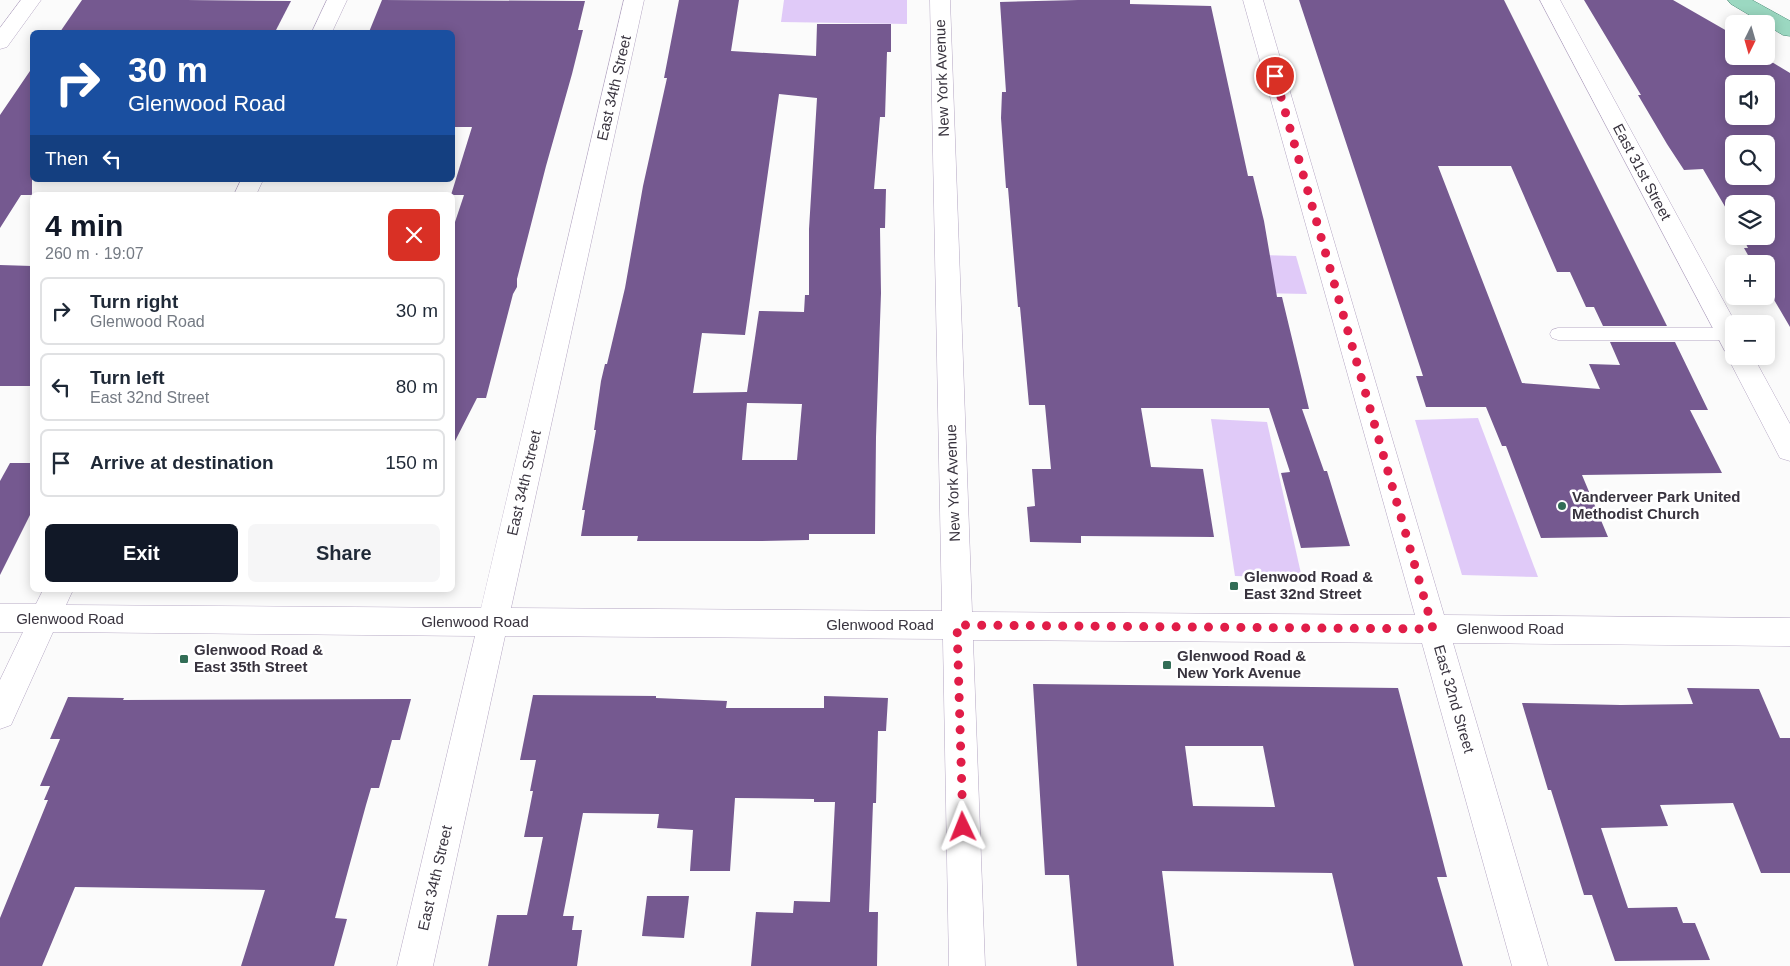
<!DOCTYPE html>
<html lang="en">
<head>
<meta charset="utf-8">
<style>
  :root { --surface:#fff; --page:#f6f6f7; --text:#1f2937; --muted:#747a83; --line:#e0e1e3; --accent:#111827 }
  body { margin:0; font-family:Arial,sans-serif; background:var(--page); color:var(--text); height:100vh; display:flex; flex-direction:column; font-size:19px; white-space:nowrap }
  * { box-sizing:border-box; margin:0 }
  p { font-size:16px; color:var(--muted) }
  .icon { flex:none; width:28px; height:28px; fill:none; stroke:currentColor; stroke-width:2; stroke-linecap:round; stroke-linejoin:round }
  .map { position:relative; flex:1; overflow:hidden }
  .panel { position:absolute; left:30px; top:192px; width:425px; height:400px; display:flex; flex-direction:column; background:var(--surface); border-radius:8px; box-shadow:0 2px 12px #0003 }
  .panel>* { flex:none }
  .top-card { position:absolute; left:30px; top:30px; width:425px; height:152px; border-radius:8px; box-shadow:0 2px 12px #0003; background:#1a4fa0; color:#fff; overflow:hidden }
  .needle { width:32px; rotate:185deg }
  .buttons { position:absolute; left:1725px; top:15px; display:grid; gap:10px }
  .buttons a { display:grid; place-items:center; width:50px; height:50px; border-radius:8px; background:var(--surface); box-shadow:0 2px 12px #0003; font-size:25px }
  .pin { position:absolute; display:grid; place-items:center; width:42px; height:42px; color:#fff; margin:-21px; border:2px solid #fff; border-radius:50%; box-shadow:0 1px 5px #0007 }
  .me { position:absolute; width:55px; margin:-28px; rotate:358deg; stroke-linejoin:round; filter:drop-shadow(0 0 4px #0008) }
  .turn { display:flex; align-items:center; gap:18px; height:105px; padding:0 15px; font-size:22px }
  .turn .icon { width:65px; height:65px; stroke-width:2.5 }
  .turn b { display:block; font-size:35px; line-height:42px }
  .then { display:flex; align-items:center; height:48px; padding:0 15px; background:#0003; gap:10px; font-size:19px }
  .round { display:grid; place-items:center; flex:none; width:52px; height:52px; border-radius:8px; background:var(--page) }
  .head { display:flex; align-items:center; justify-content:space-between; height:85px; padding:0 15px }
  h1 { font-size:30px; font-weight:700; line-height:38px; color:var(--accent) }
  .cta { display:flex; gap:10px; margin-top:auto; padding:10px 15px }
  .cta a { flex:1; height:58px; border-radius:8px; background:var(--accent); color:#fff; font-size:20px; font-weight:700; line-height:58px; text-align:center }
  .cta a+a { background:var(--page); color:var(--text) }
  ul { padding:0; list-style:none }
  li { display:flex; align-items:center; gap:15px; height:68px; margin:0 10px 8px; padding:0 5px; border:2px solid var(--line); border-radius:8px }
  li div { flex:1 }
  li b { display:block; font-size:19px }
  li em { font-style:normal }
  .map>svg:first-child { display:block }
</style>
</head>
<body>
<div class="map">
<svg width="1790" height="966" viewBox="0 0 1790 966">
  <rect width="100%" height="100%" fill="#fbfbfb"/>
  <g fill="#e0caf8">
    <path d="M 784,0 L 907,0 L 907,24 L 781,22 Z"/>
    <path d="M 1146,251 L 1296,256 L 1307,294 L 1150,291 Z"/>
    <path d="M 1478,418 L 1538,577 L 1462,575 L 1415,420 Z"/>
    <path d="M 1211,419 L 1267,422 L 1302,578 L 1235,576 Z"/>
  </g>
  <g fill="#755990" fill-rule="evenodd">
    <path d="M 82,0 L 186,0 L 291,1 L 275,32 L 60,32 Z"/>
    <path d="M 382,0 L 585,1 L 578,30 L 583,30 L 572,74 L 546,166 L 517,279 L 517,287 L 513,294 L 486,398 L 477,398 L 452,447 L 452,231 L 464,195 L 451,195 L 472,127 L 452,127 L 452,32 L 369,32 Z"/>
    <path d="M 679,0 L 739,0 L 731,51 L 816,56 L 817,24 L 891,24 L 891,52 L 887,52 L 885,117 L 880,117 L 874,189 L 886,189 L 885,228 L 880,228 L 881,293 L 876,437 L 875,534 L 809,534 L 809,540 L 758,541 L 637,541 L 638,536 L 581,536 L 585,510 L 582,510 L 596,430 L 594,430 L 601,381 L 605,364 L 607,364 L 625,288 L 643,186 L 667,78 L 664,78 ZM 779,94 L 817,98 L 809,229 L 809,295 L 805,295 L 804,312 L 759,311 L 747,392 L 693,393 L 702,333 L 745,335 ZM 747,403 L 802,404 L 797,460 L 742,460 Z"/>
    <path d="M 1078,0 L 1130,0 L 1130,4 L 1211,6 L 1248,176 L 1253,176 L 1264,221 L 1277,297 L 1282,297 L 1309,409 L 1302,409 L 1324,471 L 1327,471 L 1350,546 L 1301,548 L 1281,473 L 1290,472 L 1269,408 L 1141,408 L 1151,467 L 1203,469 L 1214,537 L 1081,536 L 1081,543 L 1030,542 L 1027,507 L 1035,506 L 1032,469 L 1051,469 L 1045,405 L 1029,405 L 1020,307 L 1018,307 L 1008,188 L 1006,188 L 1001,118 L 1002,92 L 1006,92 L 1000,2 Z"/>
    <path d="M 1299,0 L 1504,0 L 1667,326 L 1603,326 L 1594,307 L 1586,307 L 1570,272 L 1557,272 L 1511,166 L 1438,166 L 1522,383 L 1600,389 L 1589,364 L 1620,365 L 1610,342 L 1675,342 L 1708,410 L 1690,410 L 1722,473 L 1582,475 L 1608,537 L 1541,538 L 1506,446 L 1502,446 L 1486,407 L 1426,407 L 1416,376 L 1423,376 Z"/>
    <path d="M 1584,0 L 1673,0 L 1734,35 L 1734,56 L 1762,56 L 1790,73 L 1790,327 L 1766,286 L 1766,264 L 1753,264 L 1744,248 L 1748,248 L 1742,236 L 1766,236 L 1766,204 L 1734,204 L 1734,222 L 1703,169 L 1684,170 L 1667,144 L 1638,95 L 1641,95 ZM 1734,84 L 1766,84 L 1766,116 L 1734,116 ZM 1734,144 L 1766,144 L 1766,176 L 1734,176 Z"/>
    <path d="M 32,68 L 32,195 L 21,195 L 0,228 L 0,115 Z"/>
    <path d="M 0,265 L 32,266 L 32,386 L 0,386 Z"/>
    <path d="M 10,463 L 32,463 L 32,511 L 0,575 L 0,481 Z"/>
    <path d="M 1033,684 L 1398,688 L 1447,877 L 1437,877 L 1463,966 L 1354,966 L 1332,873 L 1162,871 L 1174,966 L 1077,966 L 1069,875 L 1045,875 ZM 1185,746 L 1263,746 L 1275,807 L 1193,806 Z"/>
    <path d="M 1687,688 L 1759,689 L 1780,738 L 1790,738 L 1790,873 L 1761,873 L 1733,803 L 1660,805 L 1668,826 L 1601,828 L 1628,908 L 1677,907 L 1683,923 L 1695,923 L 1710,960 L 1615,961 L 1592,895 L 1584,895 L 1551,790 L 1548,790 L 1522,703 L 1621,705 L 1693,704 Z"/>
    <path d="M 533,695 L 656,696 L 656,698 L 727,701 L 726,708 L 824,708 L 824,696 L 888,698 L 886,731 L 878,731 L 876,803 L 873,803 L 869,912 L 878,912 L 877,966 L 751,966 L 756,912 L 793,913 L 794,901 L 830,902 L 835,802 L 814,802 L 814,799 L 735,798 L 730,871 L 690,871 L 693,830 L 657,828 L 659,814 L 583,813 L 563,916 L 574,916 L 572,930 L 582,930 L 577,966 L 488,966 L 497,915 L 527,915 L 543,837 L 524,837 L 533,791 L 530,791 L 536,760 L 520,760 Z"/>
    <path d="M 68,697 L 124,698 L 123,700 L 411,699 L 400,740 L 392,740 L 379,788 L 371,788 L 366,805 L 335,918 L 347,919 L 334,966 L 241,966 L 265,890 L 75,887 L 42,966 L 0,966 L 0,918 L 48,800 L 44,800 L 50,786 L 40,786 L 60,739 L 50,739 Z"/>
    <path d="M 647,896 L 689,896 L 684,938 L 642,936 Z"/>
  </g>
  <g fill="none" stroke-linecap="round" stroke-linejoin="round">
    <defs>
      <path id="lane" d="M 1558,328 L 1728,328 L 1734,330 L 1734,338 L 1728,340 L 1558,340 L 1552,338 L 1550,334 L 1552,330 Z"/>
      <g id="street">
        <path d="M 21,0 L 41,0 L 7,47 L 0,49 L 0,28 Z"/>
        <path d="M 327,0 L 347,0 L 332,32 L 312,32 Z"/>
        <path d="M 624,0 L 644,0 L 511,608 L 942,611 L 930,0 L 950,0 L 972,612 L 1415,615 L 1243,0 L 1263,0 L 1444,615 L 1790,618 L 1790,646 L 1453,643 L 1548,966 L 1512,966 L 1422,643 L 973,640 L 985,966 L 949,966 L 943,639 L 505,636 L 433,966 L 397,966 L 475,636 L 53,632 L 11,725 L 0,729 L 0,680 L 23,632 L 0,632 L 0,604 L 36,604 L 43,590 L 73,590 L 66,605 L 481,608 Z"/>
        <path d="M 1540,0 L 1560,0 L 1736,324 L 1734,324 L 1734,356 L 1753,356 L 1790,424 L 1790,461 L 1780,458 L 1727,356 L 1729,352 L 1725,351 Z"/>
        <path d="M 241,180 L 263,180 L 256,195 L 234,195 Z"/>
      </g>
      <path id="primary" d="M 1728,0 L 1752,0 L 1790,21 L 1790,36 L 1783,35 L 1731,4 Z"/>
    </defs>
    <use href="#lane" stroke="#b4a6c3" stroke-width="1"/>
    <use href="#street" stroke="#b4a6c3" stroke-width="1"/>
    <use href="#primary" stroke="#4d8d78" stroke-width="1"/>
    <use href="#lane" fill="#fff" fill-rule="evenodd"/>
    <use href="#street" fill="#fff" fill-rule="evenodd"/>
    <use href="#primary" fill="#9bd8c1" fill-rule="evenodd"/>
  </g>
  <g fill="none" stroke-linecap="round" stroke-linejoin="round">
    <path stroke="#e11d48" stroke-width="9" stroke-dasharray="0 16.2" d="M 963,827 L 957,625 L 1433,629 L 1275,76"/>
  </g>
  <g fill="#326d56" stroke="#fff" stroke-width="2">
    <circle cx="1562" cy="506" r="5"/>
    <rect x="1229" y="581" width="10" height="10" rx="2.5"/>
    <rect x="179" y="654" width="10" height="10" rx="2.5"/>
    <rect x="1162" y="660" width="10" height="10" rx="2.5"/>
  </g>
  <g text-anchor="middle" stroke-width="5" stroke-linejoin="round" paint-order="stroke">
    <g font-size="15" fill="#38333e" stroke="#fff">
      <text transform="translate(942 78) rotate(-92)" y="5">New York Avenue</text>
      <text transform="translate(614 88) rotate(-77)" y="5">East 34th Street</text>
      <text transform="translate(1642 172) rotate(62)" y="5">East 31st Street</text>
      <text transform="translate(524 483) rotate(-77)" y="5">East 34th Street</text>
      <text transform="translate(953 483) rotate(-92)" y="5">New York Avenue</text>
      <text x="70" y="624">Glenwood Road</text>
      <text x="475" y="627">Glenwood Road</text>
      <text x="880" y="630">Glenwood Road</text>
      <text x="1510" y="634">Glenwood Road</text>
      <text transform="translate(1454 699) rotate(74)" y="5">East 32nd Street</text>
      <text transform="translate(435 878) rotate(-77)" y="5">East 34th Street</text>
    </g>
    <g font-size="15" font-weight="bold" fill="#38333e" stroke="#fff" text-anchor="start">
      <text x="1572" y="502">Vanderveer Park United<tspan x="1572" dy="17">Methodist Church</tspan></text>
      <text x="1244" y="582">Glenwood Road &amp;<tspan x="1244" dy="17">East 32nd Street</tspan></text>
      <text x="194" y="655">Glenwood Road &amp;<tspan x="194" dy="17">East 35th Street</tspan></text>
      <text x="1177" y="661">Glenwood Road &amp;<tspan x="1177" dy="17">New York Avenue</tspan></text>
    </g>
  </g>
</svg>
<div class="buttons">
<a><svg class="needle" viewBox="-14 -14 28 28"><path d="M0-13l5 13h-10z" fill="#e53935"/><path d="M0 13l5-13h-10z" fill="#747a83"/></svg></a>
<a><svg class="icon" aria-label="sound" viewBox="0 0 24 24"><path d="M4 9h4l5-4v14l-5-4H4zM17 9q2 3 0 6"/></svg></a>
<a><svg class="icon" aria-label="search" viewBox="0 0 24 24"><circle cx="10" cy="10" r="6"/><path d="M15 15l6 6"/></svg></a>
<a><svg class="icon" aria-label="layers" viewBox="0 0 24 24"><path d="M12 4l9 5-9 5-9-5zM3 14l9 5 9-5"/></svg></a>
<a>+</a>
<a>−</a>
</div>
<div class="pin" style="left:1275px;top:76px;background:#d93025"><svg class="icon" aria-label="arrive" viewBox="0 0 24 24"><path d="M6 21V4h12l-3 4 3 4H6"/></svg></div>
<svg class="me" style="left:963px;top:827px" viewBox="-20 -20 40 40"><path d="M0-17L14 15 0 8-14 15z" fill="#e11d48" stroke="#fff" stroke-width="4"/></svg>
<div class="top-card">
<div class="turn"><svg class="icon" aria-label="right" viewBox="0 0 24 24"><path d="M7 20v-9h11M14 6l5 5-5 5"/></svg><div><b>30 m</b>Glenwood Road</div></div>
<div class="then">Then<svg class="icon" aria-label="left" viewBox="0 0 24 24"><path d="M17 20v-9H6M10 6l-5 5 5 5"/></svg></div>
</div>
<section class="panel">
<div class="head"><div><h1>4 min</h1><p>260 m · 19:07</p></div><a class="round" style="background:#d93025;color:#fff"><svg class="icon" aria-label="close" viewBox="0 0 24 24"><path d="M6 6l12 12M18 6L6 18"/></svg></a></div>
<ul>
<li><svg class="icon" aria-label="right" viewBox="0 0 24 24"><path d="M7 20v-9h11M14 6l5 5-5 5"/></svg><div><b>Turn right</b><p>Glenwood Road</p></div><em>30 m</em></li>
<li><svg class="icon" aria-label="left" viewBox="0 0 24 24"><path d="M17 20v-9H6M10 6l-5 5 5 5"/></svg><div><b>Turn left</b><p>East 32nd Street</p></div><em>80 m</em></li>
<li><svg class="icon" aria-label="arrive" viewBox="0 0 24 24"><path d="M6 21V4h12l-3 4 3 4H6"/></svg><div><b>Arrive at destination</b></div><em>150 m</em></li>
</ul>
<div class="cta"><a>Exit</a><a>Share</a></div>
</section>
</div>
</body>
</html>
